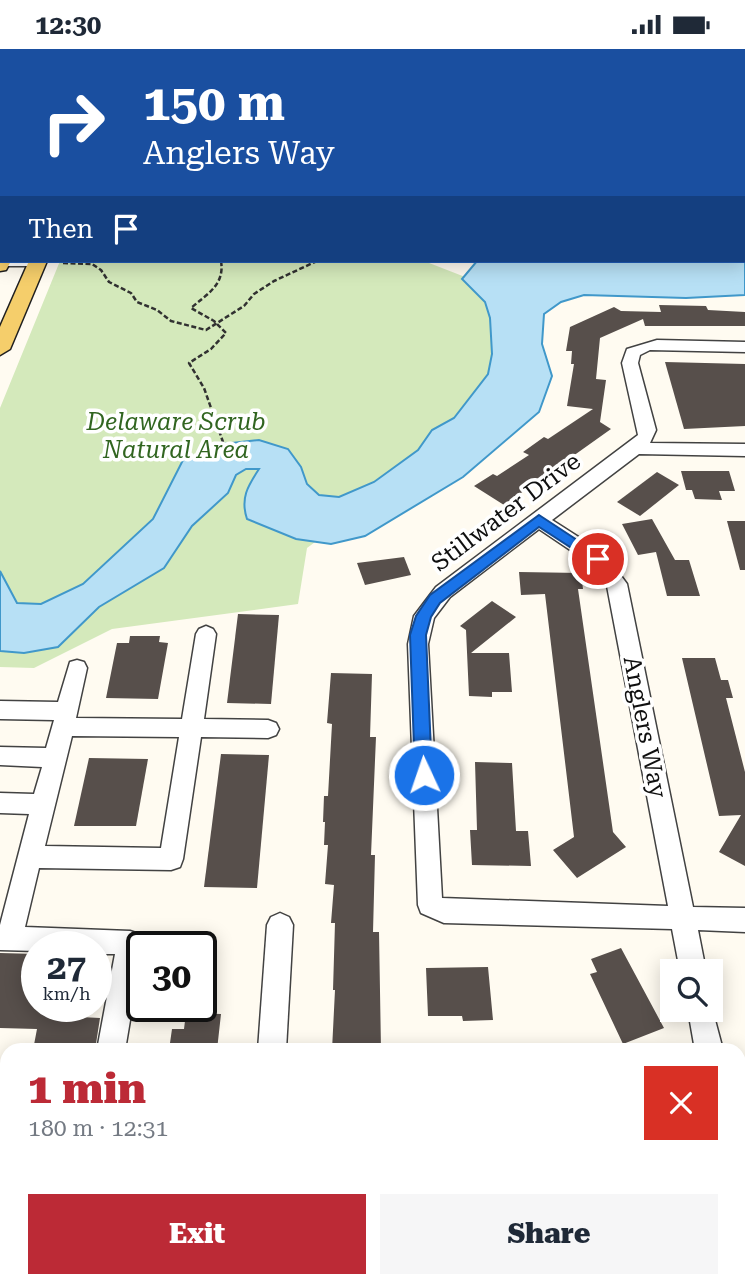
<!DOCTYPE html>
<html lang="en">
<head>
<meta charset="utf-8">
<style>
  :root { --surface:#fff; --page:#f6f6f7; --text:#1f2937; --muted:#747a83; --accent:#bc2a36 }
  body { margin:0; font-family:"Roboto Serif",serif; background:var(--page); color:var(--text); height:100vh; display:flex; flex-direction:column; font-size:26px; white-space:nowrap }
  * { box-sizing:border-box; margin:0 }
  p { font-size:23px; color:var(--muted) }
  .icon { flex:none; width:38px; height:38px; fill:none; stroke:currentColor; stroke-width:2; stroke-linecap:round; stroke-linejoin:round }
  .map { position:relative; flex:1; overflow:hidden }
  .side { position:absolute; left:0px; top:994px; width:746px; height:245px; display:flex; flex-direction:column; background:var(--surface); border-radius:21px 21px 0 0; box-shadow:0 4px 18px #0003 }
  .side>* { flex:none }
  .top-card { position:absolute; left:0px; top:0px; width:746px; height:214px; box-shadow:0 4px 18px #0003; background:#1a4fa0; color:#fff; overflow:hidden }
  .buttons { position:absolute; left:660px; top:910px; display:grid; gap:14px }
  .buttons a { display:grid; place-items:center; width:63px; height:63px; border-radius:0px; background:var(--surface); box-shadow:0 4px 18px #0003; font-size:35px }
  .speed { position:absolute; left:21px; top:882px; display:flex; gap:14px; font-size:35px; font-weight:700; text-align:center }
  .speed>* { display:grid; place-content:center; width:91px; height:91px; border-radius:50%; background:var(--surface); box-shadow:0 4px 18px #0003; line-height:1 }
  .speed small { font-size:18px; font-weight:400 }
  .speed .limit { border:4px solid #111; border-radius:10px; background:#fff; color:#111 }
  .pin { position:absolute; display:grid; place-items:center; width:60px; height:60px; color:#fff; margin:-30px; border:4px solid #fff; border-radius:50%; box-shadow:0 2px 7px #0007 }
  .me { position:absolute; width:77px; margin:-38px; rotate:357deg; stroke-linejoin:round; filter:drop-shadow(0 0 5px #0008) }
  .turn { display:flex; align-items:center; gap:24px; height:147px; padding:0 28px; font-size:32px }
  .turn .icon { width:91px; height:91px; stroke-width:2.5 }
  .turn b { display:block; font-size:49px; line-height:60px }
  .then { display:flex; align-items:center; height:66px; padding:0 28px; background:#0003; gap:14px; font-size:26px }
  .round { display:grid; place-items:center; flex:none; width:74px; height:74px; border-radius:0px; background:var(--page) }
  .head { display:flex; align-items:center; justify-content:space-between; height:119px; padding:0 28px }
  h1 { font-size:42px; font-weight:800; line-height:52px; color:var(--accent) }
  .primary-button { display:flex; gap:14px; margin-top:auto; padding:14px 28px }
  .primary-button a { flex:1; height:80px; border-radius:0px; background:var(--accent); color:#fff; font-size:28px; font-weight:800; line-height:80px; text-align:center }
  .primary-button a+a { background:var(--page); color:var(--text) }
  .status { display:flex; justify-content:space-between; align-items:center; height:49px; padding:0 35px; background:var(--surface); direction:ltr }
  .status svg { height:19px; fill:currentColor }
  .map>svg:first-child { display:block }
</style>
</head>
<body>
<div class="status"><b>12:30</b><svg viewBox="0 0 49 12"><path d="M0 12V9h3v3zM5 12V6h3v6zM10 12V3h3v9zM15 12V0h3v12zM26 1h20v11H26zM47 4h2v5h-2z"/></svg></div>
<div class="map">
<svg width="745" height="1239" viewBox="0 0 745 1239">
  <rect width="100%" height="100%" fill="#fffbf1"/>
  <path fill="#d4e9bb" d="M 60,212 L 424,212 L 478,233 L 497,270 L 502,322 L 407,425 L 307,499 L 298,555 L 112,580 L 34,619 L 0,618 L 0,359 Z"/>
  <path fill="#b7e0f5" stroke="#4098ca" stroke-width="2" d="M 745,179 L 745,246 L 686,249 L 584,246 L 561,253 L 544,265 L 542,295 L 552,327 L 539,363 L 463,428 L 365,487 L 331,495 L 296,490 L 247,470 C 240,449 248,437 259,420 L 246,420 L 236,426 L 228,444 L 192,477 L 164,519 L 99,558 L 58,598 L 24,604 L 0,602 L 0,522 L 17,554 L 41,555 L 83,535 L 153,470 L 183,411 L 223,395 L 259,391 L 288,400 L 301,418 L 307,435 L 319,446 L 339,448 L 374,433 L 418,401 L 432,381 L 454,369 L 488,325 L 492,305 L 490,269 L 485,253 L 462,230 L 477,212 L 744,212 Z"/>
  <g fill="#574f4b">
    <path d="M 659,256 L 706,257 L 708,261 L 745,263 L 745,277 L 645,277 L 643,270 L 600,289 L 596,330 L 606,331 L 600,373 L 611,380 L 504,456 L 474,437 L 493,425 L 497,427 L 529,406 L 523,403 L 544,388 L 548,390 L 593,360 L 567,357 L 574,315 L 571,315 L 572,302 L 566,302 L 570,278 L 614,258 L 621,262 L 661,263 Z"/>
    <path d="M 665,313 L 745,315 L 745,377 L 684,380 Z"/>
    <path d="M 681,422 L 729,422 L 735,442 L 719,442 L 722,451 L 695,450 L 692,441 L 686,441 Z"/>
    <path d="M 657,423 L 679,436 L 640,467 L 617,453 Z"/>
    <path d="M 652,470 L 675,511 L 689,511 L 700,547 L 667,547 L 656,503 L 638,506 L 622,475 Z"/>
    <path d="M 727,472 L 745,472 L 745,521 L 740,521 Z"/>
    <path d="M 404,508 L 411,526 L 365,536 L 357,514 Z"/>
    <path d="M 519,523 L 581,524 L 583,540 L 578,540 L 613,783 L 626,798 L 577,829 L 553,801 L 574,788 L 545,545 L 521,546 Z"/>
    <path d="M 492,552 L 516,568 L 471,604 L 509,604 L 512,643 L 492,643 L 492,648 L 469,647 L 466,581 L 460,577 Z"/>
    <path d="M 238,565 L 279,566 L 271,655 L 227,654 Z"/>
    <path d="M 130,587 L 160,587 L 159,593 L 168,594 L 158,650 L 106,649 L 117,594 L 129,594 Z"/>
    <path d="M 682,609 L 715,609 L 721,631 L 728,631 L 733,649 L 726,649 L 745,723 L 745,817 L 719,803 L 741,766 L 719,767 Z"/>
    <path d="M 331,624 L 372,625 L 370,688 L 376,688 L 371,806 L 375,806 L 373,883 L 379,883 L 381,1001 L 332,1001 L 335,941 L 333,941 L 335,874 L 331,874 L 334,836 L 325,835 L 328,796 L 324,796 L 325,773 L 323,773 L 324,747 L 328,747 L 332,675 L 327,674 Z"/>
    <path d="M 221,705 L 269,706 L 257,839 L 204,838 Z"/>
    <path d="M 89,709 L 148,710 L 136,777 L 74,777 Z"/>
    <path d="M 475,713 L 512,714 L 516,782 L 528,782 L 531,817 L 472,816 L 470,781 L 477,781 Z"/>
    <path d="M 621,899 L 664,979 L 623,995 L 590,925 L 597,923 L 591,910 Z"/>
    <path d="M 0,904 L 37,905 L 37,957 L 63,957 L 60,967 L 100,969 L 95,1001 L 33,1001 L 37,980 L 0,979 Z"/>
    <path d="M 488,918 L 493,971 L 463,972 L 462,967 L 428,967 L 426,919 Z"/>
    <path d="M 186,964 L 221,965 L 217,1001 L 169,1001 L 172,980 L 184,980 Z"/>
  </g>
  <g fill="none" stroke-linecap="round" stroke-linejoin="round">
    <defs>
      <g id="minor">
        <path d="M 0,0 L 7,0 L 2,2 L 0,7 Z"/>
        <path d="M 160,0 L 194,0 L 195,2 L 161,2 Z"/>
        <rect x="240" y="0" width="10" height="2"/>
        <path d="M 384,0 L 398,0 L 383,2 Z"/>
        <path d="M 559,0 L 569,0 L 570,2 L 559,2 Z"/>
        <path d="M 680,0 L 690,0 L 691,2 L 680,2 Z"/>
        <rect x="744" y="18" width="1" height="6"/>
        <rect x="0" y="21" width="2" height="6"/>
        <rect x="0" y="72" width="2" height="8"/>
        <rect x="0" y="93" width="2" height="8"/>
        <rect x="744" y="93" width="1" height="8"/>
        <rect x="0" y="118" width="2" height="8"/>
        <path d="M 0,209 L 2,212 L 45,213 L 38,217 L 0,217 Z"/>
        <path d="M 657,291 L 745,293 L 745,303 L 650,301 L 640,306 L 638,314 L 656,381 L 650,394 L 745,395 L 745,407 L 639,405 L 552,471 L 605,505 L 627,535 L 693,858 L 745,859 L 745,883 L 698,881 L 706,922 L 680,922 L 672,880 L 444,874 L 421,864 L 418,856 L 408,595 L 414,567 L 436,538 L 638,386 L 622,314 L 627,300 ZM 539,480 L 591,515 L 607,537 L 668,857 L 442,849 L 428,595 L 434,569 L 450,548 Z"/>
        <path d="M 206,577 L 213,580 L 216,585 L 204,670 L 268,671 L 276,674 L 279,680 L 276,686 L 268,689 L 201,688 L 183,810 L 180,818 L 171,821 L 39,819 L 25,878 L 130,882 L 139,885 L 143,894 L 125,1001 L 97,1001 L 115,905 L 96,905 L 96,898 L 37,898 L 37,902 L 0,901 L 0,876 L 29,765 L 0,764 L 0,744 L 34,745 L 42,718 L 0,716 L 0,698 L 46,699 L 54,671 L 0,670 L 0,652 L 58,653 L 70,613 L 77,611 L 84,613 L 87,619 L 76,669 L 182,670 L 196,585 L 199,580 ZM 72,687 L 179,688 L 161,799 L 45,797 Z"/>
        <path d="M 280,864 L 289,868 L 293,876 L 286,1001 L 258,1001 L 267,876 L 271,868 Z"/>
        <path d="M 710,952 L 723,1001 L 695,1001 L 688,961 L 710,961 Z"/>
        <path d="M 738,1138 L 745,1141 L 745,1201 L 738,1198 Z"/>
        <path d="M 55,1232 L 87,1232 L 86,1239 L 54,1239 Z"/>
        <path d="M 240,1232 L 272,1232 L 271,1239 L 239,1239 Z"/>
      </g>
      <g id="major">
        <rect x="96" y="0" width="14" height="2"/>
        <rect x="121" y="0" width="14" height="2"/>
        <path d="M 0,207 L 2,212 L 11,212 L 6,221 L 0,222 Z"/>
        <path d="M 29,212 L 47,212 L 10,300 L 0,306 L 0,278 Z"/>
      </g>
    </defs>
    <use href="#minor" stroke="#424242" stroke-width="3"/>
    <use href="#major" stroke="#202020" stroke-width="3"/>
    <g stroke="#313131" stroke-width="2.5" stroke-dasharray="5 2.5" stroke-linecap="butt">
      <path d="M 221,212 C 225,236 207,245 191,259 L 214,272 L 226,284 L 211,300 L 189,314 L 204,339 L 223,393"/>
      <path d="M 63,214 L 92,215 L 101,221 L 109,233 L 131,244 L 137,253 L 157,261 L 171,272 L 206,281 L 244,257 L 254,245 L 274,232 L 317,212"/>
    </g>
    <use href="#minor" fill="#fff" fill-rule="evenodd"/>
    <use href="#major" fill="#f5ce6b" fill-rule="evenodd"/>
  </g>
  <path fill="#1a73e8" stroke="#114b97" stroke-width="2" d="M 539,466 L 606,510 L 604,513 L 593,513 L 539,478 L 440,554 L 431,568 L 426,586 L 432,726 L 430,731 L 424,733 L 418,731 L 415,726 L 410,586 L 416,567 L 430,546 Z"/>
  <g text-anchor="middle" stroke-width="7" stroke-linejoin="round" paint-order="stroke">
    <g font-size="24" font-style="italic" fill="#316520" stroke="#fff">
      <text x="176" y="381">Delaware Scrub<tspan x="176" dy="28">Natural Area</tspan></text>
    </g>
    <g font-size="24" fill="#0f0f0f" stroke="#fff">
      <text transform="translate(506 463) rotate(-37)" y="8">Stillwater Drive</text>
      <text transform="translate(645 678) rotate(79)" y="8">Anglers Way</text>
    </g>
  </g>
</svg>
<div class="buttons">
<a><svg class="icon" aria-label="search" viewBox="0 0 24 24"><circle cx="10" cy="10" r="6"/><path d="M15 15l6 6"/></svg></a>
</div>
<div class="speed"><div>27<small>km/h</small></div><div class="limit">30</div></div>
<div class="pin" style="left:598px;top:510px;background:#d93025"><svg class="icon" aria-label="arrive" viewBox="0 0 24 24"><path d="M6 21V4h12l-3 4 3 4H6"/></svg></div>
<svg class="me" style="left:424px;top:726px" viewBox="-20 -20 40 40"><circle r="17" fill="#1a73e8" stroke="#fff" stroke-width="3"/><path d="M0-11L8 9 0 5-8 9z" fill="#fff"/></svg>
<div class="top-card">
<div class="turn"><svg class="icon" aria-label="right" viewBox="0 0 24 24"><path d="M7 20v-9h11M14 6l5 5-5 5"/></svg><div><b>150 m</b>Anglers Way</div></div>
<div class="then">Then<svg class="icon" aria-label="arrive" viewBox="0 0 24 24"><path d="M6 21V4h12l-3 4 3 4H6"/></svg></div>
</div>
<section class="side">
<div class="head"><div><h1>1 min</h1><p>180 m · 12:31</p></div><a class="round" style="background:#d93025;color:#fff"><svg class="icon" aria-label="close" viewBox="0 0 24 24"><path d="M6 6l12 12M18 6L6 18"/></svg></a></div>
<div class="primary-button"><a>Exit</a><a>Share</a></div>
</section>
</div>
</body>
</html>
